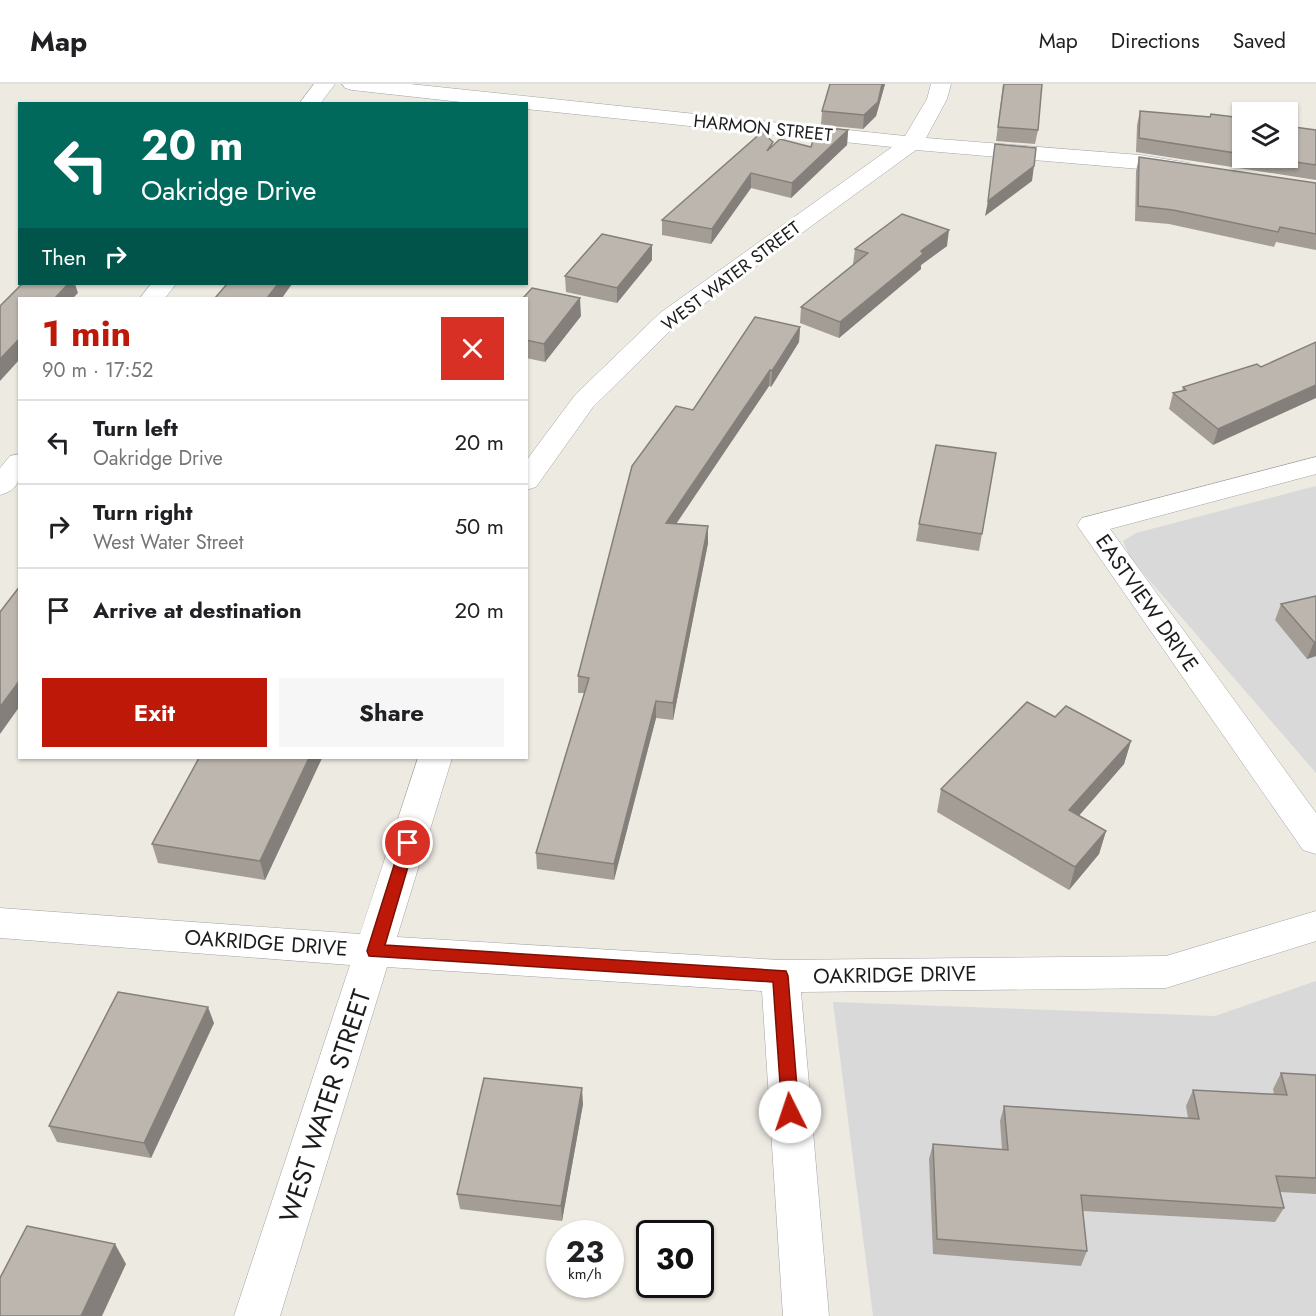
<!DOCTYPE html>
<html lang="en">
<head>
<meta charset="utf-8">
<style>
  :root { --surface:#fff; --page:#f6f6f6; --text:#202124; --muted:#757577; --line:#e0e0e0; --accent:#be1809 }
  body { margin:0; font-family:Jost,sans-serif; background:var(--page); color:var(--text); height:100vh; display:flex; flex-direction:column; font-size:22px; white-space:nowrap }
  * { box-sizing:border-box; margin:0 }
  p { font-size:20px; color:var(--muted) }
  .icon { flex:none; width:33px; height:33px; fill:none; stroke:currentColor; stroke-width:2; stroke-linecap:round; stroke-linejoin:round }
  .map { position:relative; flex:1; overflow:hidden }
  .panel { position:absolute; left:18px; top:213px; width:510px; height:462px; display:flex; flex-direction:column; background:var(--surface); border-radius:0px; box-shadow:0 2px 4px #0004 }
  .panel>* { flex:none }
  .top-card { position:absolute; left:18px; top:18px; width:510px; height:183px; border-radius:0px; box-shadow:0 2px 4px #0004; background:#00695c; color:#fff; overflow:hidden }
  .buttons { position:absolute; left:1232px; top:18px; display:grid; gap:12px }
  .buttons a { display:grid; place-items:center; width:66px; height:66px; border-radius:0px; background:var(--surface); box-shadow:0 2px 4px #0004; font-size:30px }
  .speed { position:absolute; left:546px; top:1136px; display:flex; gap:12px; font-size:30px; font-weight:700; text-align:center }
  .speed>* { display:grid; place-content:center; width:78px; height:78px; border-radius:50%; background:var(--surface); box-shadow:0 2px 4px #0004; line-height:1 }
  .speed small { font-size:15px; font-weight:400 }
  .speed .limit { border:3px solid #111; border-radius:9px; background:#fff; color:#111 }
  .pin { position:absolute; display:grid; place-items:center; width:51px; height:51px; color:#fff; margin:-26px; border:3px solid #fff; border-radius:50%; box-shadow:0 2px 6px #0007 }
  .me { position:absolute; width:66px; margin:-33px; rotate:356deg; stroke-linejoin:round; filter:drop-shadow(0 0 4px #0008) }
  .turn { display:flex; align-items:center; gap:21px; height:126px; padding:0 24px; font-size:27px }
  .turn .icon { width:78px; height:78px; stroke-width:2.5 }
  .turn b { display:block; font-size:42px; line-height:51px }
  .then { display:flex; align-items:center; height:57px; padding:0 24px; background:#0003; gap:12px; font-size:22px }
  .round { display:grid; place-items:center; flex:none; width:63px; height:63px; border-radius:0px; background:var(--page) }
  .summary { display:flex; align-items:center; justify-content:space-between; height:102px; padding:0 24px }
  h1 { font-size:36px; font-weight:700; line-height:45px; color:var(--accent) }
  .primary-button { display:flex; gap:12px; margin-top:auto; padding:12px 24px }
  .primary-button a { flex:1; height:69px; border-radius:0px; background:var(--accent); color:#fff; font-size:24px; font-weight:700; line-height:69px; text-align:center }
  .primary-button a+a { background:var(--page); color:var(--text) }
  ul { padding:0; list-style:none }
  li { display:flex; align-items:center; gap:18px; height:84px; padding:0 24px; border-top:2px solid var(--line) }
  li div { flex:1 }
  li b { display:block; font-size:22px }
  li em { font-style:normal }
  header { display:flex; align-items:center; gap:36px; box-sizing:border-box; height:84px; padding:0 30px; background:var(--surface); border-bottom:2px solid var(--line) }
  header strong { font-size:28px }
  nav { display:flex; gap:33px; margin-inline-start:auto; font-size:21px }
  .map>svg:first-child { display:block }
</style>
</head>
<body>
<header>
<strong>Map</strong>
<nav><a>Map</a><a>Directions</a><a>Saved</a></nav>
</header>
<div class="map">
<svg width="1316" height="1232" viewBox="0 0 1316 1232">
  <rect width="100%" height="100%" fill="#edeae2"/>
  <g fill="#dad9d9">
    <path d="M 1316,402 L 1316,689 L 1131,475 L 1123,457 L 1136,449 Z"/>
    <path d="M 1316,897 L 1316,1232 L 873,1232 L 833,918 L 1215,932 Z"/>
  </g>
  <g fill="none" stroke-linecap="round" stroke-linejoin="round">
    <defs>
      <g id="minor">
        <path d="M 314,0 L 335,0 L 320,20 L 299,20 Z"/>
        <path d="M 342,0 L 410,0 L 905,52 L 927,15 L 931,0 L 951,0 L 947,15 L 926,54 L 1140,71 L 1189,79 L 1192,84 L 1189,89 L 1181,91 L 1140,85 L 916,66 L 678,239 L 593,323 L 536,403 L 526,406 L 526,377 L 575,311 L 660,229 L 892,63 L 526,25 L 526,20 L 479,20 L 352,6 L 345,4 Z"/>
        <path d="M 151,200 L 176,200 L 165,214 L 140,214 Z"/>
        <path d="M 20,370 C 20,390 23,405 0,411 L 0,384 L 10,372 Z"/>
        <path d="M 1316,373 L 1316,390 L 1110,445 L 1316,729 L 1316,770 L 1303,766 L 1077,441 L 1082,434 Z"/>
        <path d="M 418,674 L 452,674 L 397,853 L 780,876 L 1166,872 L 1316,827 L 1316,857 L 1166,904 L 801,908 L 829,1232 L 783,1232 L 762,907 L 387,883 L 280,1232 L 234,1232 L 350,881 L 0,854 L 0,824 L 360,850 Z"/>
      </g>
    </defs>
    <use href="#minor" stroke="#a3a3a3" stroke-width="1"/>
    <use href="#minor" fill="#fff" fill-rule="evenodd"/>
  </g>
  <g fill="#a39d96">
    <path d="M 830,0 L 885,0 L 876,32 L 863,45 L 821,41 L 822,27 Z"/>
    <path d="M 1003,0 L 1038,46 L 1035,60 L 996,57 Z"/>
    <path d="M 1140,27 L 1210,33 L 1242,34 L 1242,74 L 1287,74 L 1316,46 L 1316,96 L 1136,68 L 1137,41 Z"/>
    <path d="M 848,46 L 847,61 L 791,114 L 751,104 L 711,160 L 662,151 L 662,136 L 773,61 L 811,63 Z"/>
    <path d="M 1139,73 L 1316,99 L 1316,166 L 1276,158 L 1274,163 L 1169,140 L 1135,137 L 1136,87 Z"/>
    <path d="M 652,161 L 652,176 L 617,219 L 566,208 L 565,192 Z"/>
    <path d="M 947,162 L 921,181 L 921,185 L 839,254 L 800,239 L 801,223 L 855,180 L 853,180 L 855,165 Z"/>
    <path d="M 526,214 L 581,232 L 545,278 L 526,274 Z"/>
    <path d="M 800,243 L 799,258 L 771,303 L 769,302 L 676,439 L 708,442 L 708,459 L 673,636 L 656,634 L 614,796 L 537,785 L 536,769 L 585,609 L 578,609 L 578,592 L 693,326 Z"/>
    <path d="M 1261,283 L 1213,361 L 1169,325 L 1173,309 L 1182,307 L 1183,303 Z"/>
    <path d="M 996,369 L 979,467 L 916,457 L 919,440 Z"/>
    <path d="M 1316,512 L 1316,572 L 1307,575 L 1275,536 L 1281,520 Z"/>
    <path d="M 1055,633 L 1131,657 L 1124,680 L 1079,731 L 1106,747 L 1099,770 L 1069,806 L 937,728 L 941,705 Z"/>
    <path d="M 322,674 L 265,796 L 158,779 L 152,760 Z"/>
    <path d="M 214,939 L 151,1074 L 57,1058 L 49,1042 Z"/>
    <path d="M 1281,989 L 1316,991 L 1316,1110 L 1280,1108 L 1284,1124 L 1275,1138 L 1083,1127 L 1087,1167 L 1081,1182 L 933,1170 L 929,1075 L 933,1060 L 1002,1066 L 1000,1037 L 1004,1022 L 1188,1034 L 1186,1022 L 1193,1006 L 1274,1010 L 1273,1005 Z"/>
    <path d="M 583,1020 L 562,1137 L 460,1125 L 457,1110 Z"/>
  </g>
  <g fill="#847f7a">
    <path d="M 882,0 L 885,0 L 876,32 L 863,45 L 864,31 Z"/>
    <path d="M 848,46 L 847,61 L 791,114 L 792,99 Z"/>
    <path d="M 1034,82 L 1032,97 L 985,132 L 988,117 Z"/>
    <path d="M 751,89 L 751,104 L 711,160 L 712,145 Z"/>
    <path d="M 949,146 L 947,162 L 921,181 L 921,185 L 839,254 L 840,238 L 921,167 Z"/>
    <path d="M 652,161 L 652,176 L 617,219 L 617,204 Z"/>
    <path d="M 68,200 L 75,200 L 78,209 L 73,214 L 55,214 Z"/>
    <path d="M 278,200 L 292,200 L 282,214 L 267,214 Z"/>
    <path d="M 580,214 L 581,232 L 545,278 L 544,260 Z"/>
    <path d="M 800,243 L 799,258 L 771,303 L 772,287 Z"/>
    <path d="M 20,254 L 20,275 L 0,297 L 0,275 Z"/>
    <path d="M 770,286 L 769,302 L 666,455 L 666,439 Z"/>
    <path d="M 1316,301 L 1316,314 L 1213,361 L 1218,345 Z"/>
    <path d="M 708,442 L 708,459 L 673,636 L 673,619 Z"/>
    <path d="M 1314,558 L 1316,558 L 1316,572 L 1307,575 Z"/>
    <path d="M 20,596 L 20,622 L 0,650 L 0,623 Z"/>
    <path d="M 656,617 L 656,634 L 614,796 L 614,780 Z"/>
    <path d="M 1131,657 L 1124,680 L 1063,750 L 1069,726 Z"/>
    <path d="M 309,674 L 322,674 L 265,796 L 260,777 Z"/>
    <path d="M 1106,747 L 1099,770 L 1069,806 L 1075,783 Z"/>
    <path d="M 208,923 L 214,939 L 151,1074 L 144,1059 Z"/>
    <path d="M 582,1004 L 583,1020 L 562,1137 L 561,1122 Z"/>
    <path d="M 115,1160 L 126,1180 L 102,1232 L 81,1232 Z"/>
  </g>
  <g fill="#bdb6ae" stroke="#847f7a" stroke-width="1.5">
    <path d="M 830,0 L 882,0 L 878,18 L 864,31 L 822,27 Z"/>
    <path d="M 1004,0 L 1042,0 L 1038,46 L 998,43 Z"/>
    <path d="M 1140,27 L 1210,33 L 1211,30 L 1242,34 L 1242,70 L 1139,54 Z"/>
    <path d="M 1287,42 L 1316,46 L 1316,81 L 1268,74 L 1287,74 Z"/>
    <path d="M 817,43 L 848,46 L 792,99 L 751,89 L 712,145 L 662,136 L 762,48 L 773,58 L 767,67 L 780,55 L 811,63 Z"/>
    <path d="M 995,60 L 1036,64 L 1034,82 L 988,117 Z"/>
    <path d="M 1139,73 L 1316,99 L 1316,150 L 1280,143 L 1278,148 L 1173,126 L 1138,122 Z"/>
    <path d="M 902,130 L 949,146 L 921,167 L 923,170 L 840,238 L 801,223 L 868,169 L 855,165 Z"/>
    <path d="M 602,150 L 652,161 L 617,204 L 565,192 Z"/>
    <path d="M 22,200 L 68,200 L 55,214 L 20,214 L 20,254 L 0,275 L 0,222 Z"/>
    <path d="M 227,200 L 278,200 L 267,214 L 215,214 Z"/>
    <path d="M 532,204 L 580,214 L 544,260 L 526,256 L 526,214 L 523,214 Z"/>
    <path d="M 755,233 L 800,243 L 772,287 L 770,286 L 666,439 L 708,442 L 673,619 L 656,617 L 614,780 L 536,769 L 589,594 L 578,592 L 632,382 L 676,322 L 693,326 Z"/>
    <path d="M 1316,258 L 1316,301 L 1218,345 L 1173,309 L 1186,306 L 1183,303 L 1257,280 L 1261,283 Z"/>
    <path d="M 936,361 L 996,369 L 982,450 L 919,440 Z"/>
    <path d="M 20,502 L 20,596 L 0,623 L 0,528 Z"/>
    <path d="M 1316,512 L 1316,558 L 1314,558 L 1281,520 Z"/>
    <path d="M 1027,618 L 1055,633 L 1066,622 L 1131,657 L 1069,726 L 1106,747 L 1075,783 L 941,705 Z"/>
    <path d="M 199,674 L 309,674 L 260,777 L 152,760 Z"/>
    <path d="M 118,908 L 208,923 L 144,1059 L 49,1042 Z"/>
    <path d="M 1281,989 L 1316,991 L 1316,1094 L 1276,1092 L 1284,1124 L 1081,1111 L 1087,1167 L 937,1155 L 933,1060 L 1008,1066 L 1004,1022 L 1199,1035 L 1193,1006 L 1287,1011 Z"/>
    <path d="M 484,994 L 582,1004 L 561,1122 L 457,1110 Z"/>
    <path d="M 27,1142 L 115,1160 L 81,1232 L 0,1232 L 0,1194 Z"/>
  </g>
  <path fill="#be1809" stroke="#7c1006" stroke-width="1.5" d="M 408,754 L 413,755 L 415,759 L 385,861 L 786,887 L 788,892 L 799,1028 L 796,1034 L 790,1036 L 784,1034 L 782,1028 L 773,898 L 369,872 L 367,867 L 401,759 L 403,755 Z"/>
  <g text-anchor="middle" stroke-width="6" stroke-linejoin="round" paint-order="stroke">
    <g font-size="18" fill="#1c1c1c" stroke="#fff">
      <text transform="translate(763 44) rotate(6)" y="6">HARMON STREET</text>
      <text transform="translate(731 192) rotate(-37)" y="6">WEST WATER STREET</text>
    </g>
    <g font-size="21" fill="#1c1c1c" stroke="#fff">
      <text transform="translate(1147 519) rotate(55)" y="7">EASTVIEW DRIVE</text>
      <text transform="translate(266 859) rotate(4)" y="7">OAKRIDGE DRIVE</text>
      <text transform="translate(895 891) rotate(-1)" y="7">OAKRIDGE DRIVE</text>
    </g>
    <g font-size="26" fill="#1c1c1c" stroke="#fff">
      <text transform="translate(325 1022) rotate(-72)" y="9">WEST WATER STREET</text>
    </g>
  </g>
</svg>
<div class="buttons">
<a><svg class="icon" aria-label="layers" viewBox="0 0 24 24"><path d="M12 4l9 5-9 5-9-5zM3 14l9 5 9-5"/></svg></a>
</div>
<div class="speed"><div>23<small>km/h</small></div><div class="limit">30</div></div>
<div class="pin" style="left:408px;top:759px;background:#d93025"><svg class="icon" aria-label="arrive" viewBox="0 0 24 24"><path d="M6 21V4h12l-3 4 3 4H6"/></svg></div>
<svg class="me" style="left:790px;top:1028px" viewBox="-20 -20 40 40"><circle r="19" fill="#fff"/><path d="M0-13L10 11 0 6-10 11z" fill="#be1809"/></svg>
<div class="top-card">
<div class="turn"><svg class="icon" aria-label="left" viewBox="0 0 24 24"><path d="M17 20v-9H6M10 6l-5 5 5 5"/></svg><div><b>20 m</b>Oakridge Drive</div></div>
<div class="then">Then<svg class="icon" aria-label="right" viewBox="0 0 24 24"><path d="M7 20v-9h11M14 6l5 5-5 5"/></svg></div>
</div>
<section class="panel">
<div class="summary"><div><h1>1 min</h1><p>90 m · 17:52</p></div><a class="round" style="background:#d93025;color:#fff"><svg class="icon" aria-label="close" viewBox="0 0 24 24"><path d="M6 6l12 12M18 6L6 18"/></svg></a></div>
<ul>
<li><svg class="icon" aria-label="left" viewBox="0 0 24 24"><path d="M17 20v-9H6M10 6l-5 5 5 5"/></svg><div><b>Turn left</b><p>Oakridge Drive</p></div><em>20 m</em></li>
<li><svg class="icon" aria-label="right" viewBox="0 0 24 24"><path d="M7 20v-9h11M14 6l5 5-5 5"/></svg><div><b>Turn right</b><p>West Water Street</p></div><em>50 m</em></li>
<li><svg class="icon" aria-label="arrive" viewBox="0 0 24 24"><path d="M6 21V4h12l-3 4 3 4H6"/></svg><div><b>Arrive at destination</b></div><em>20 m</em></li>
</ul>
<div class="primary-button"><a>Exit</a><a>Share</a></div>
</section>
</div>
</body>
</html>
